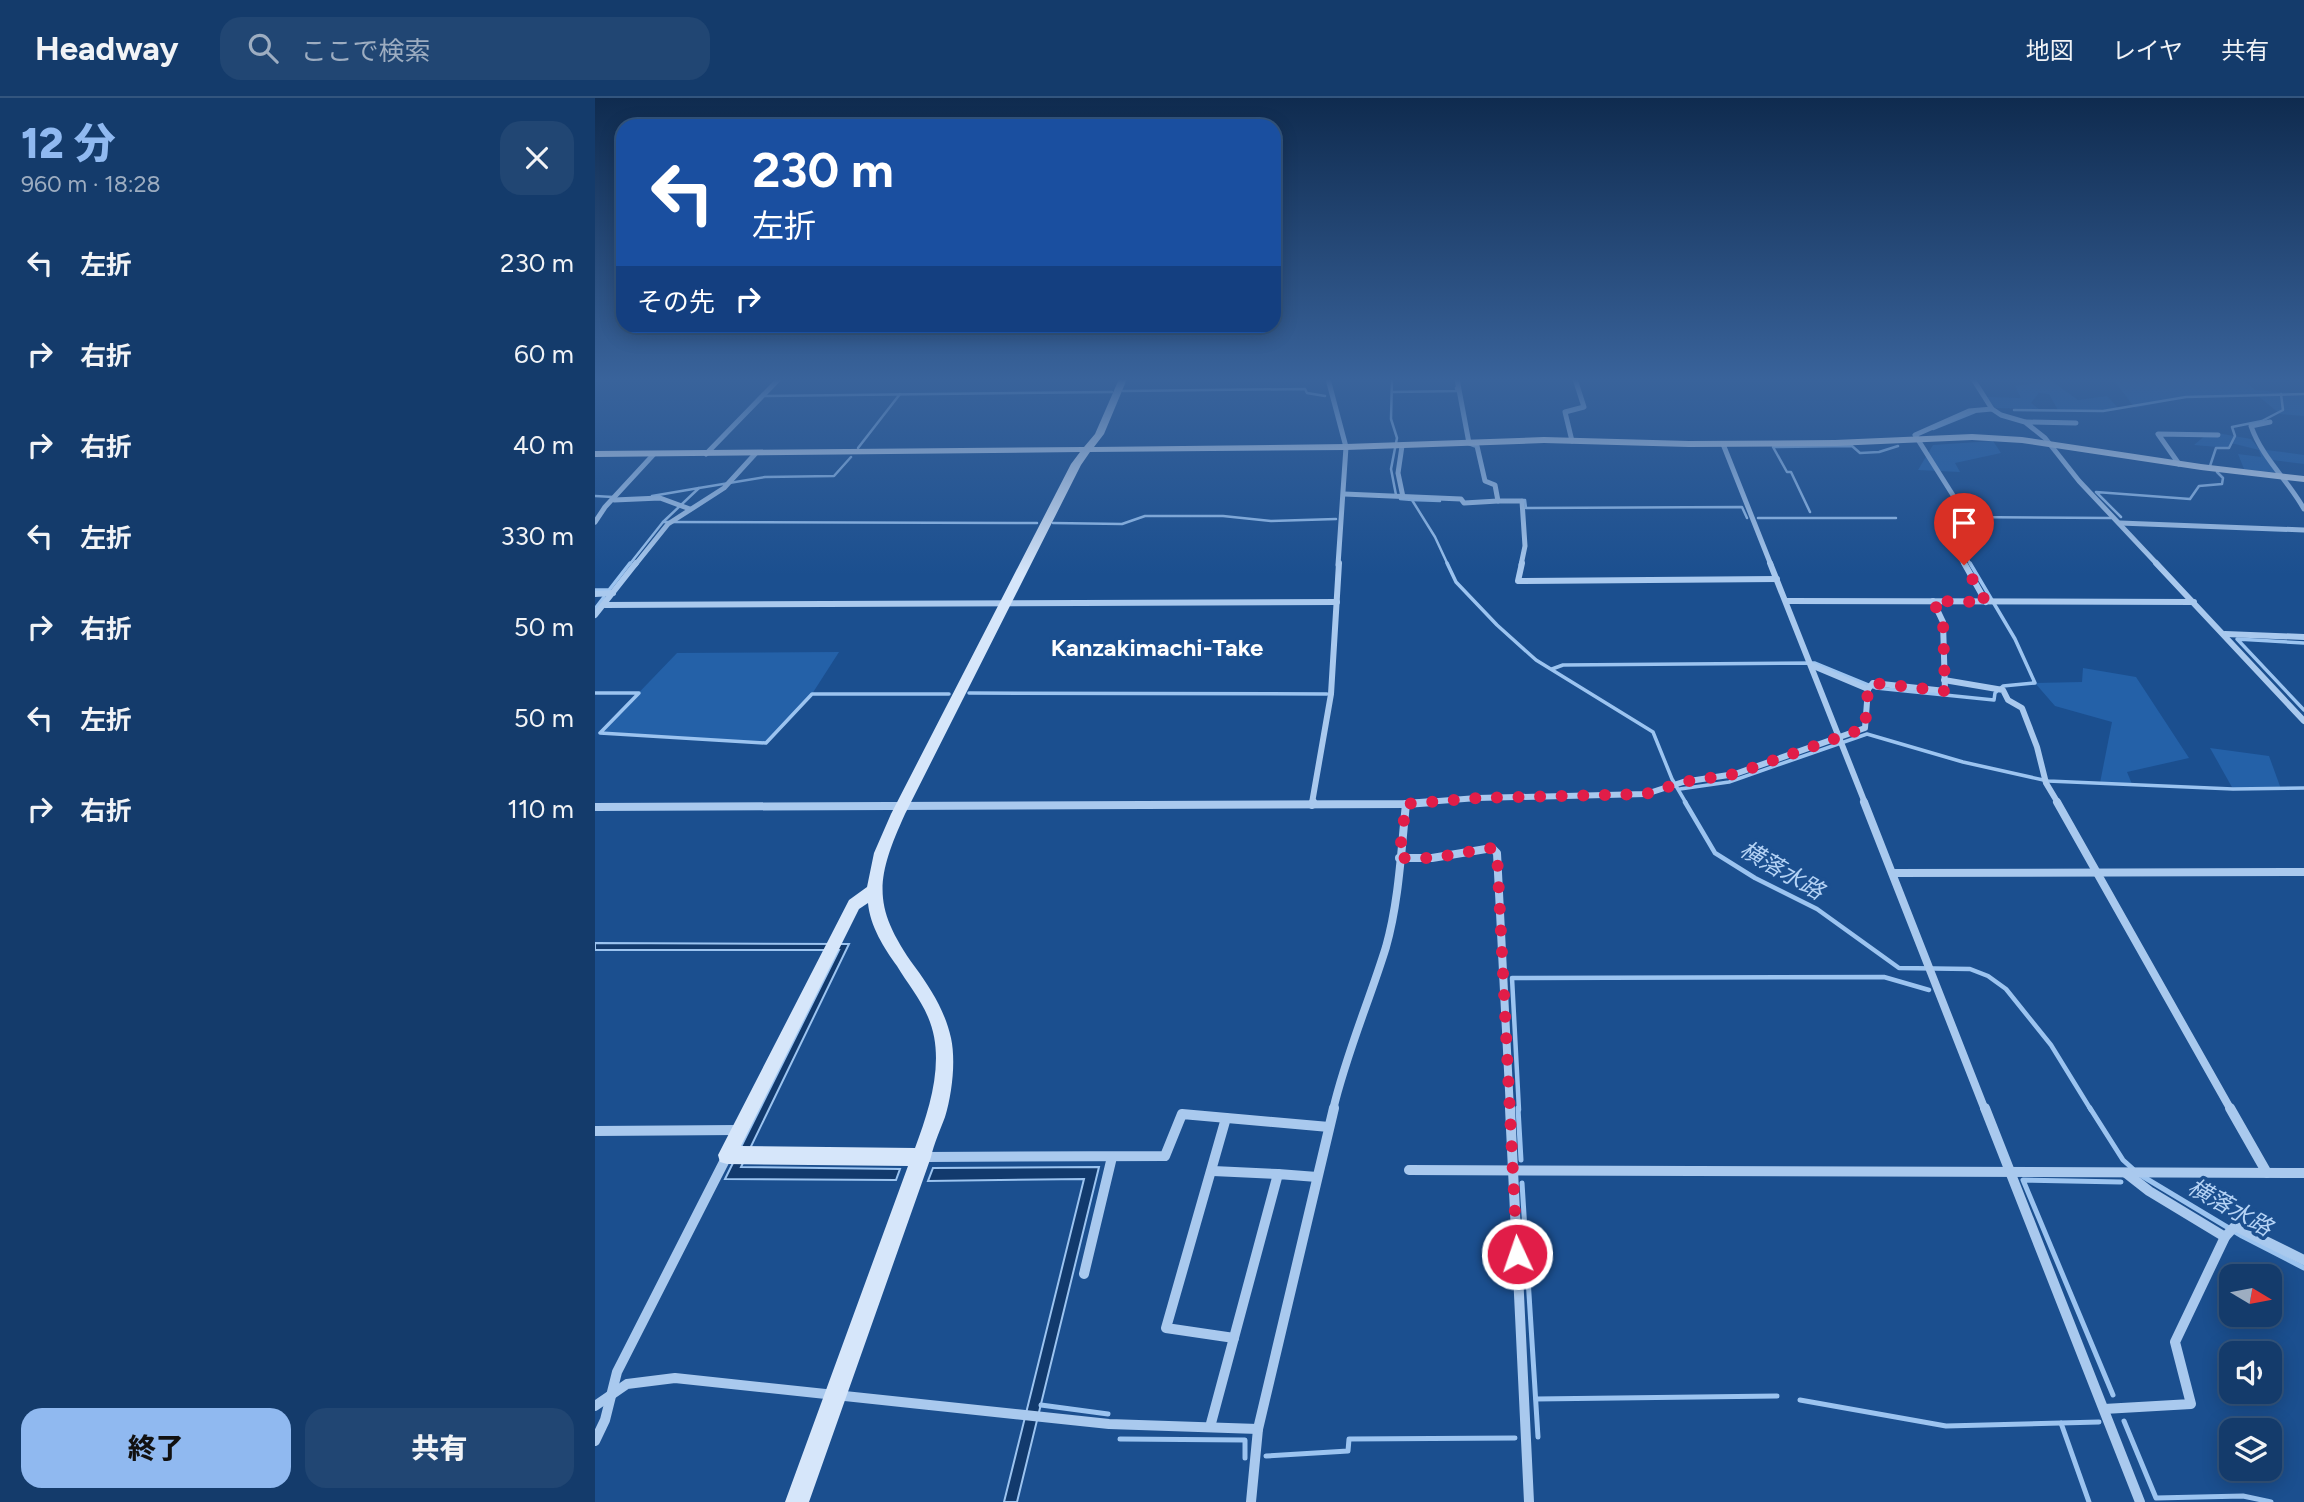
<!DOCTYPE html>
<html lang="ja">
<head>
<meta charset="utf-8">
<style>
  :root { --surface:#143b6b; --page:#214673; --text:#f1f3f6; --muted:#9dadc1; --line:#33557e; --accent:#90b9f0 }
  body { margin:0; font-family:Figtree,"Noto Sans JP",sans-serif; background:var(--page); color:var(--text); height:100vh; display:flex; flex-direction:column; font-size:26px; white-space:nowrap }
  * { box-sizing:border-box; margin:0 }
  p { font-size:23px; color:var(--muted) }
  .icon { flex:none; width:38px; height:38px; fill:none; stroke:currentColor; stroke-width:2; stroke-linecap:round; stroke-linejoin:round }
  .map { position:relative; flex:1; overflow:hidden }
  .side { display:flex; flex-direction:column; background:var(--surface); width:595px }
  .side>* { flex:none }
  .hud { position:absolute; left:21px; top:21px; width:665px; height:214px; border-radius:21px; box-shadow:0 4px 18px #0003,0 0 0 2px var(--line); background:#1a4fa0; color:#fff; overflow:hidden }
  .needle { width:46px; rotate:100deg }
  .controls { position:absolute; left:1624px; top:1166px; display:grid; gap:14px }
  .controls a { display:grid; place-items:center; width:63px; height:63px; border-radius:14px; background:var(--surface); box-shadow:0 4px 18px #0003,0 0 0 2px var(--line); font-size:35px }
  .pin { position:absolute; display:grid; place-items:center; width:60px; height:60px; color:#fff; margin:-72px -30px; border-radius:50% 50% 50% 0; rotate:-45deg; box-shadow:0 0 7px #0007 }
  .pin .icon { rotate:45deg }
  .me { position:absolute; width:77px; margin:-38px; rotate:357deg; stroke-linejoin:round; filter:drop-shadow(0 0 5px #0008) }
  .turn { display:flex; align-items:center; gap:24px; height:147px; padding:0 21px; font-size:32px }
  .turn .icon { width:91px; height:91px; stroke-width:2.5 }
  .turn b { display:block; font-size:49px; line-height:60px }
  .then { display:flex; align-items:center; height:66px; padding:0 21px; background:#0003; gap:14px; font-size:26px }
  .round { display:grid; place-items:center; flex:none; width:74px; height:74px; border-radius:21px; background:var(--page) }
  .summary { display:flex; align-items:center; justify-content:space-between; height:119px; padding:0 21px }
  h1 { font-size:42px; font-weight:800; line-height:52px; color:var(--accent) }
  .button { display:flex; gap:14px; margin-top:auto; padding:14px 21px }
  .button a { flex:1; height:80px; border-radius:21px; background:var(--accent); color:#111; font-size:28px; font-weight:800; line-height:80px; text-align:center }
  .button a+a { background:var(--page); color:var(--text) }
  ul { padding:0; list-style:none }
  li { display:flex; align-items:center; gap:21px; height:91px; padding:0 21px }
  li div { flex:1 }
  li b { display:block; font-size:26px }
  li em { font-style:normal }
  header { display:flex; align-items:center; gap:42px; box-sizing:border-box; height:98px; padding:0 35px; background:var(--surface); border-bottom:2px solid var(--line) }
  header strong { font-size:33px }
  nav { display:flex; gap:38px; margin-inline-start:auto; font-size:24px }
  .search { width:490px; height:63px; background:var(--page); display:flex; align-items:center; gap:18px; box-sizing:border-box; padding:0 24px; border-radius:21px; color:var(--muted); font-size:26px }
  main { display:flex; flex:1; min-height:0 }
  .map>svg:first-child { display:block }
</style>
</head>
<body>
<header>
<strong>Headway</strong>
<div class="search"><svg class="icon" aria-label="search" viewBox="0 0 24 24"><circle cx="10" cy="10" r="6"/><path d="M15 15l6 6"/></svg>ここで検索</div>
<nav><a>地図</a><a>レイヤ</a><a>共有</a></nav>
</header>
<main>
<section class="side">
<div class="summary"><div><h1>12 分</h1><p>960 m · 18:28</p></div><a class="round"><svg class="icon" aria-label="close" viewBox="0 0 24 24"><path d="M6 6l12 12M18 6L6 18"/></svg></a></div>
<ul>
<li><svg class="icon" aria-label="left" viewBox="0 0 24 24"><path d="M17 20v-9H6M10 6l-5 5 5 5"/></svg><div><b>左折</b></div><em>230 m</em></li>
<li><svg class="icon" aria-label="right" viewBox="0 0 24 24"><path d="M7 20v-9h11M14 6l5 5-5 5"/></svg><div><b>右折</b></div><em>60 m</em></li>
<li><svg class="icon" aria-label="right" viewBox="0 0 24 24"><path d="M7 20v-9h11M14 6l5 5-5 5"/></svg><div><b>右折</b></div><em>40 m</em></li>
<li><svg class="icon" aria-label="left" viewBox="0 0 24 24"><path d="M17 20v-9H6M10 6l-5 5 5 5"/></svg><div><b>左折</b></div><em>330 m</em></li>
<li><svg class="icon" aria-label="right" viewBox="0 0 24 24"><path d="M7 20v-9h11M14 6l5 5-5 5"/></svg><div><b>右折</b></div><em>50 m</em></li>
<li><svg class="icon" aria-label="left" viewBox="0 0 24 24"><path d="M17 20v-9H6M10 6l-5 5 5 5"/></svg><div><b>左折</b></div><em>50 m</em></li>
<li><svg class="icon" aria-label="right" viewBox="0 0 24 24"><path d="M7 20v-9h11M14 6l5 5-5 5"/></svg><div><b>右折</b></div><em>110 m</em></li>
</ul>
<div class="button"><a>終了</a><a>共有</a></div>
</section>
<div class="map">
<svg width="1709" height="1404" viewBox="0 0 1709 1404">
  <rect width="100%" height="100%" fill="#1b4f8f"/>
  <g fill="#2461a8">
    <path d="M 1443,281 L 1454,281 L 1483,302 L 1512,298 L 1524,311 L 1464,314 L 1454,296 L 1444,295 L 1436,305 L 1444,311 L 1400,310 L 1391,299 L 1426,300 L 1420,288 L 1448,284 Z"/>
    <path d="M 1518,281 L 1647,281 L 1660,292 L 1709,296 L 1709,318 L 1685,316 L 1661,296 L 1591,299 L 1540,310 Z"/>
    <path d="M 1622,335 L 1656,341 L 1664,351 L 1709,357 L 1709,366 L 1678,362 L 1686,375 L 1649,371 L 1643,356 L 1666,359 L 1664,352 L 1636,345 L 1634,350 L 1599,347 L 1612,336 Z"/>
    <path d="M 1398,343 L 1406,355 L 1360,365 L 1365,374 L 1323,372 L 1338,347 Z"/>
    <path d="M 244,554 L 217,596 L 171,645 L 5,635 L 82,555 Z"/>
    <path d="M 1488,570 L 1541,579 L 1594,660 L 1532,674 L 1537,686 L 1505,685 L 1517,624 L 1460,608 L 1440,585 L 1487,584 Z"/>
    <path d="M 1615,650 L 1674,658 L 1686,691 L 1638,691 Z"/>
  </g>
  <g fill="#123a6d" stroke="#9cc4f0" stroke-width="2">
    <path d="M 0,845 L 254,846 L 146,1069 L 305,1071 L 301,1082 L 130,1081 L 244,852 L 0,852 Z"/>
    <path d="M 504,1069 L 422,1404 L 409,1404 L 489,1081 L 333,1083 L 338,1070 Z"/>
  </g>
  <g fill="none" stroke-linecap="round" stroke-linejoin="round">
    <g stroke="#9cc4f0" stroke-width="2.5">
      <path d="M 797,281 L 796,321 L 802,340 L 796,371 L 801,397"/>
      <path d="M 528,293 L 710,291 L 712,295 L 730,298"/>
      <path d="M 797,294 L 862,293 L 861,290"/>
      <path d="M 170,298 L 517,294"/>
      <path d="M 1419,312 L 1508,313 L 1591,299 L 1709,296"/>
      <path d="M 1338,331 L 1380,314"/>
      <path d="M 263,350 L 305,296"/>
      <path d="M 1615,368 L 1621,350 L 1634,350 L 1640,338 L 1637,329 L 1667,323 L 1688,312 L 1686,296"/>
      <path d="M 104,390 L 170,379 L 239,378 L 256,359"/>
      <path d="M 0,398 L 18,399"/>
      <path d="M 805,401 L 817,402 L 840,439 L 853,467"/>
      <path d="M 817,402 L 845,403"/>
      <path d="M 927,402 L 930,402 L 931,410 L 1147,409 L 1152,420"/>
      <path d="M 1215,414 L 1196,374 L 1192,374 L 1178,349 L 1257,348 L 1265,355 L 1284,354 L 1303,348"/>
      <path d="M 1526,419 L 1501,394 L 1595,401 L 1604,388 L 1627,386 L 1628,380 L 1622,374"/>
      <path d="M 1163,420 L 1301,420"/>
      <path d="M 68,424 L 442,425"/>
      <path d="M 458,425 L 527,426 L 550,418 L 628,418 L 676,423 L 741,421"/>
      <path d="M 34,467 L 68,424 L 104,390 L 57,398"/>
      <path d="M 1376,467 L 1364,446 L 1364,419 L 1516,420"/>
    </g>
    <g stroke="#9cc4f0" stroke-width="3.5">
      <path d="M 852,465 L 861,484 L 902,527 L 941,562 L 1058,634 L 1077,681 L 1091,705"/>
      <path d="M 0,492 L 14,492 L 35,465"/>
      <path d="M 0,511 L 9,499"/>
      <path d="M 1709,545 L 1642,541 L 1709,612"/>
      <path d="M 957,571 L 968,567 L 1220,565 L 1281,590 L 1399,602 L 1400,595 L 1408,588 L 1440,585 L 1420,541 L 1375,465"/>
      <path d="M 0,595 L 44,595 L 5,635 L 171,645 L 217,596 L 354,596"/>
      <path d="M 374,595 L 732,596"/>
      <path d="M 1085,691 L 1134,684 L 1272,636 L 1368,664 L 1453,683 L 1638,691 L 1709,690"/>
    </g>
    <g stroke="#9cc4f0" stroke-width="4.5">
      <path d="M 1090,704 L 1120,755 L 1160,780 L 1222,811 L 1304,870 L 1375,871 L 1393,878 L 1411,891 L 1456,947 L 1496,1012"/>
      <path d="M 924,1012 L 917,880 L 1289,879 L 1334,892"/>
    </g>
    <g stroke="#9cc4f0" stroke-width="5">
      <path d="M 923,1010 L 926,1062"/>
      <path d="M 1495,1010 L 1528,1062 L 1538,1071"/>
      <path d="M 1547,1078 L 1647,1138 L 1709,1170"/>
      <path d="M 927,1085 L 943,1339"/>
      <path d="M 1518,1297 L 1428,1082 L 1526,1084"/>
      <path d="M 941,1301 L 1182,1298"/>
      <path d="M 1205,1302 L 1351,1328 L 1504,1324"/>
      <path d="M 446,1307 L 513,1316"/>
      <path d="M 1529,1323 L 1561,1400 L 1648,1398 L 1676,1404"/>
      <path d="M 1466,1325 L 1494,1404"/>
      <path d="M 525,1341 L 650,1342 L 650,1360"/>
      <path d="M 671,1358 L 753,1353 L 754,1341 L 920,1340"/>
    </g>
    <g stroke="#a9c9ee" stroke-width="5">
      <path d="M 733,281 L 751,349 L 743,467"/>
      <path d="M 862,281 L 874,345 L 882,348 L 890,383 L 900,387 L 903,403 L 927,403 L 930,448 L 926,467"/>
      <path d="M 1378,281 L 1397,311 L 1406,317 L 1430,324 L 1450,340 L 1484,383 L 1563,467"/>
      <path d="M 1431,324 L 1481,325"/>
      <path d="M 1675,324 L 1656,328 C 1667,360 1693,382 1709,411"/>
      <path d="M 977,343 L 970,314 L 989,309 L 980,281"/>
      <path d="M 1128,346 L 1176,467"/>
      <path d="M 807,348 L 803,375 L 808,399"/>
      <path d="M 111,356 L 184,281"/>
      <path d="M 1584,366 L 1563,336 L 1623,337"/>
      <path d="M 749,396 L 866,401 L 869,405 L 903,403"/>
      <path d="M 19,402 L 65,400 L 95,411"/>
      <path d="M 0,424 L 10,409 L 59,356"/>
      <path d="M 1525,425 L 1709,432"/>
      <path d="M 40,467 L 73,426 L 129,390 L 161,355"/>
      <path d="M 1370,467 L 1359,449 L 1361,402 L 1320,337 L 1374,313 L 1397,311"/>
    </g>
    <g stroke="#a9c9ee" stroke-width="6">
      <path d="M 927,465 L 923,483 L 1182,481"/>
      <path d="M 1175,465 L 1270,705"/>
      <path d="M 1369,465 L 1391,504"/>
      <path d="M 1561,465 L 1709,623"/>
      <path d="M 0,496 L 18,495"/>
      <path d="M 1192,503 L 1599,504"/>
      <path d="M 10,507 L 742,504"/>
      <path d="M 0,517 L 41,465"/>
      <path d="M 1630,536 L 1709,539"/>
      <path d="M 1216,567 L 1273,591"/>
      <path d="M 1349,582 L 1408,592 L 1413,602 L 1427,610 L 1442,649 L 1451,685 L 1463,705"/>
      <path d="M 717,705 L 736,596 L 744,465"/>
      <path d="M 818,705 L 882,700 L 1051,696 L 1088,684 L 1140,676 L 1270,630 L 1273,591 L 1278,585 L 1350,593 L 1348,524 L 1338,503"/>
    </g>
    <g stroke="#a9c9ee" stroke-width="8">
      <path d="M 1269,704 L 1390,1012"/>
      <path d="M 1462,704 L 1636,1012"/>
      <path d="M 717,707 L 718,704"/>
      <path d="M 0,709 L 811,706 L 838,704"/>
      <path d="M 804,760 L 837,760 L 897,750 L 902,755 L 915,1012"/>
      <path d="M 1298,775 L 1709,774"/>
      <path d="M 738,1012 C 751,956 774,904 791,849 C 804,803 806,753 811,706"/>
    </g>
    <g stroke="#a9c9ee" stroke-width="10">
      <path d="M 915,1010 L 934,1404"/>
      <path d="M 1390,1010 L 1545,1404"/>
      <path d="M 1635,1010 L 1672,1075"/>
      <path d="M 631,1020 L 571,1230 L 639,1240"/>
      <path d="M 0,1033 L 143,1032"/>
      <path d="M 330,1059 L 570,1058 L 587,1016 L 734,1029"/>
      <path d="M 814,1072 L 1709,1075"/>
      <path d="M 618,1073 L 683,1076"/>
      <path d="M 1531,1075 L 1554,1093 L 1630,1139"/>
      <path d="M 489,1176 L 517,1059"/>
      <path d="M 0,1308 L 32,1286 L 80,1280 L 514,1326 L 663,1331"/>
      <path d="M 1509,1311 L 1596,1306 L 1580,1244 L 1630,1139 L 1640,1128 L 1709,1162"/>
      <path d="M 615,1329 L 683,1076 L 722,1079"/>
      <path d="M 0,1343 L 10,1322 L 22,1274 L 132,1058"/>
      <path d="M 656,1404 L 663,1331 L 739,1010"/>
    </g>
    <path fill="#d6e6fa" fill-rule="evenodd" d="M 524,281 L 532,281 L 509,336 L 499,349 L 751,346 L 949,339 L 1094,343 L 1240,342 L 1377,336 L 1427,339 L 1606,366 L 1709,378 L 1709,384 L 1606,372 L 1427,345 L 1377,342 L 1240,348 L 1094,349 L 949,345 L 751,352 L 495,354 L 486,367 L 310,716 C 280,782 277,809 320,869 C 336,891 350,913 356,940 C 361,963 357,996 350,1019 C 345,1032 339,1046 336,1059 L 214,1404 L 190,1404 L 313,1068 L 132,1066 L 125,1064 L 123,1057 L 254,802 L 272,789 L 279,755 L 296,716 L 476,366 L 485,354 L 0,359 L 0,353 L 489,349 L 500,336 ZM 273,805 C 275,828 289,850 302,868 C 312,885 325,900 333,919 C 351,960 335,1010 320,1050 L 146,1048 L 264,811 Z"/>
  </g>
  <linearGradient id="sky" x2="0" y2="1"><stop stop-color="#0f2b4f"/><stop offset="0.59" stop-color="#39639b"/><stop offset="1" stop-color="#39639b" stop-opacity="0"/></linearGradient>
  <rect width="1709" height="477" fill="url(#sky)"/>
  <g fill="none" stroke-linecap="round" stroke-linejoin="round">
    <path stroke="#e11d48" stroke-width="12" stroke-dasharray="0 21.6" d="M 922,1156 L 902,755 L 897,750 L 837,760 L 804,760 L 811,706 L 882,700 L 1051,696 L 1088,684 L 1140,676 L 1270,630 L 1273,591 L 1278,585 L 1350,593 L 1348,524 L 1338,503 L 1391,504 L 1369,467"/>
  </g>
  <g text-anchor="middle" stroke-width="7" stroke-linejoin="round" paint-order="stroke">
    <g font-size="23" font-style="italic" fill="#b5d3f5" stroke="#1b4f8f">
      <text transform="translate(1187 772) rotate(30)" y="8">横落水路</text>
      <text transform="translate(1635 1109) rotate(29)" y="8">横落水路</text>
    </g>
    <g font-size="24" font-weight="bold" fill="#fff" stroke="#1b4f8f">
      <text x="562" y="558">Kanzakimachi-Take</text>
    </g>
  </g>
</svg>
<div class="controls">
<a><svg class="needle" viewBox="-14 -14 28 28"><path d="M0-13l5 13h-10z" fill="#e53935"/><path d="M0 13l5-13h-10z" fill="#9dadc1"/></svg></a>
<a><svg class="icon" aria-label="sound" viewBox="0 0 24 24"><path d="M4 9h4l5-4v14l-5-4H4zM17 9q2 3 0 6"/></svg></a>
<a><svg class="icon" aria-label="layers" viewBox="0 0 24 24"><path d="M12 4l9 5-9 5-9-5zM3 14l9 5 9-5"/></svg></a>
</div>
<div class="pin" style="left:1369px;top:467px;background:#d93025"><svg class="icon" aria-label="arrive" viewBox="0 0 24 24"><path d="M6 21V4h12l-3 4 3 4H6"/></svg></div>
<svg class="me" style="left:922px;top:1156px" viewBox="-20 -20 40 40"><circle r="17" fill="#e11d48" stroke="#fff" stroke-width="3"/><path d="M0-11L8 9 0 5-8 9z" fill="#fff"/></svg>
<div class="hud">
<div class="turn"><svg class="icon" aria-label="left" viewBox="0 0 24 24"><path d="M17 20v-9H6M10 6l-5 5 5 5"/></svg><div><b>230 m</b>左折</div></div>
<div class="then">その先<svg class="icon" aria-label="right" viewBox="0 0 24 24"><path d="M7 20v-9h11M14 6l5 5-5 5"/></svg></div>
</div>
</div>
</main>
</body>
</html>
